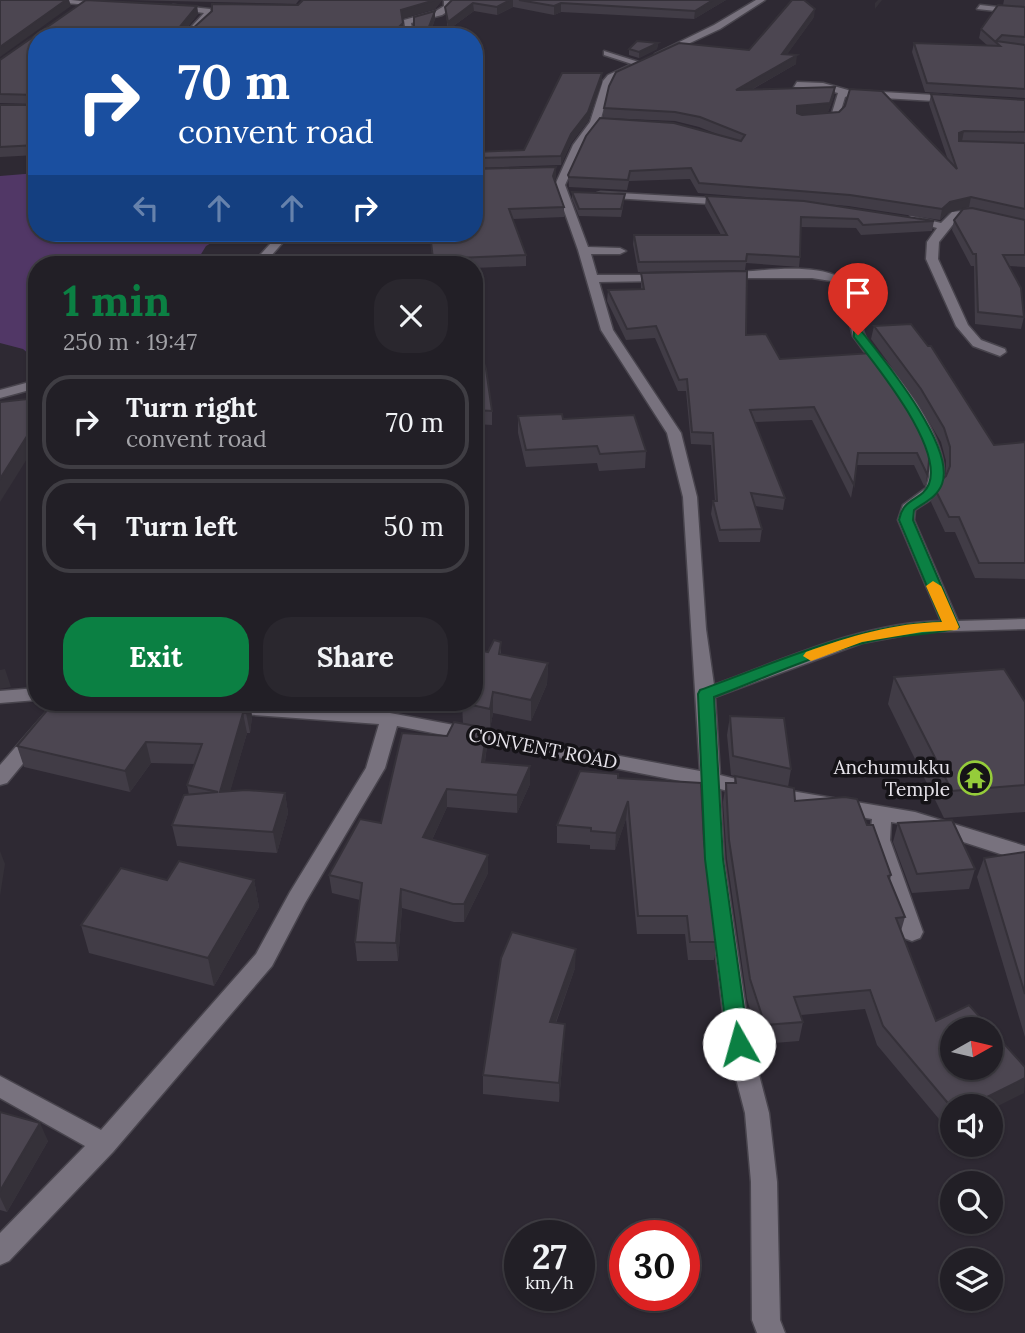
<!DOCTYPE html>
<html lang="en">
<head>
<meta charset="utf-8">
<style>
  :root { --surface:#221f26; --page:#2a272e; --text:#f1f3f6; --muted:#a2a2a7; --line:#3f3d43; --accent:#0b8043 }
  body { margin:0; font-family:Lora,serif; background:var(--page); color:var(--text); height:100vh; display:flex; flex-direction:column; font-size:26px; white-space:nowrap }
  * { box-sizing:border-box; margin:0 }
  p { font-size:23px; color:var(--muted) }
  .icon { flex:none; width:38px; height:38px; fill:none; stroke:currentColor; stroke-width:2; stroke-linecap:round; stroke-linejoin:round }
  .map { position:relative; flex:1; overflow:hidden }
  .sheet { position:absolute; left:28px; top:256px; width:455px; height:455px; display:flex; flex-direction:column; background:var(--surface); border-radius:28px; box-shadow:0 2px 5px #0004,0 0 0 2px var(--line) }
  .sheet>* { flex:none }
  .guide { position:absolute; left:28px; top:28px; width:455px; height:214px; border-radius:28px; box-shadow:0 2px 5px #0004,0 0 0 2px var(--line); background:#1a4fa0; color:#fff; overflow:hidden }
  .needle { width:46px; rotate:82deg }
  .fabs { position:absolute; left:940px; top:1017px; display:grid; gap:14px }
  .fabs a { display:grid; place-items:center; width:63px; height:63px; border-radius:50%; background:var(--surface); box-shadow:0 2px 5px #0004,0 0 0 2px var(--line); font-size:35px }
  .speed { position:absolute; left:504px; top:1220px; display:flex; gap:14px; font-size:35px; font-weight:700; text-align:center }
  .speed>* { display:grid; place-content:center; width:91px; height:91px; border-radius:50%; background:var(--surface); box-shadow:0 2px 5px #0004,0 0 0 2px var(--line); line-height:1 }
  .speed small { font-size:18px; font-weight:400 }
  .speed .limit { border:10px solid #d22; background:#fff; color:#111 }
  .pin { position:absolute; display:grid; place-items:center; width:60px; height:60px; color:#fff; margin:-72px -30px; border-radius:50% 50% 50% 0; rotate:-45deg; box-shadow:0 0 7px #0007 }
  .pin .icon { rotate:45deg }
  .me { position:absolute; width:77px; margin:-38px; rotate:353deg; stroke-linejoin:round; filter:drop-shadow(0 0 5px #0008) }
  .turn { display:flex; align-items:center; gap:24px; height:147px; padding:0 35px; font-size:32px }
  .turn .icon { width:91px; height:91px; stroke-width:2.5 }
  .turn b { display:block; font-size:49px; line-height:60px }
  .lanes { display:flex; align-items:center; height:66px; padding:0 35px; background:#0003; justify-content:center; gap:35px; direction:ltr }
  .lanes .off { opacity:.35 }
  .round { display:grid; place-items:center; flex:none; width:74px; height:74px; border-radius:28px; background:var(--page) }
  .head { display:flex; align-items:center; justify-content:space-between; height:119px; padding:0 35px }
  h1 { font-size:42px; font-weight:800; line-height:52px; color:var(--accent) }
  .button { display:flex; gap:14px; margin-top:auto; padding:14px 35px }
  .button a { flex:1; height:80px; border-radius:28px; background:var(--accent); color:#fff; font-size:28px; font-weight:800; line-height:80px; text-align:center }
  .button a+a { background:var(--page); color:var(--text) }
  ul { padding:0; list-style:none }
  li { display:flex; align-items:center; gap:21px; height:94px; margin:0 14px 10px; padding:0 21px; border:4px solid var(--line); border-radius:28px }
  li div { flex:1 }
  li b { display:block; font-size:26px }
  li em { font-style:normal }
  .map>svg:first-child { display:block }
</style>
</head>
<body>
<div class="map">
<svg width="1025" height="1333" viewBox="0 0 1025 1333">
  <rect width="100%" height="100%" fill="#2e2933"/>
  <path fill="#513766" d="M 37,173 L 37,233 L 229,233 L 206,246 L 195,264 L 37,264 L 37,361 L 23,349 L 0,343 L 0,176 Z"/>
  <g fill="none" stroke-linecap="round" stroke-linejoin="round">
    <defs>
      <g id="minor">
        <path d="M 27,0 L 71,0 L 107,4 L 103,6 Z"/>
        <path d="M 468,0 L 451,5 L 451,9 L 442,15 L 411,23 L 413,34 L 410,37 L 401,37 L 406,32 L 404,20 L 436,11 L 444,6 L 444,1 Z"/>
        <path d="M 756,0 L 765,0 L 720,29 L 662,56 L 655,54 L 714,25 Z"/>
        <path d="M 173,5 L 210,9 L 212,15 L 191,37 L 182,37 L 204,13 L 176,9 Z"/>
        <path d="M 980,5 L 1025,10 L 1025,14 L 977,9 Z"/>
        <path d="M 604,51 L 645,64 L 611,82 L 600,122 L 583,145 L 565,185 L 588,247 L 620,248 L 626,251 L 620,254 L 591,254 L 597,275 L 663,275 L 669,278 L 663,281 L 599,282 L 613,330 L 681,433 L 697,497 L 706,629 L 714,685 C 788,658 862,623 941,621 L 898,520 L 903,505 L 926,488 L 929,477 L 929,463 L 918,431 L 901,401 L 853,336 L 841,290 L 831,281 L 812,278 L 719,278 L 717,276 L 723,273 C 756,272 809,262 839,277 C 862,288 856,319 866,338 C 873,350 884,360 893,371 C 913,395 957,457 940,490 C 935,499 923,504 915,510 L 914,520 L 958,621 L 1025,619 L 1025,629 L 922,632 L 862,643 L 715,697 L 720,775 L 768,787 L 915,812 L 1025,846 L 1025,862 L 914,826 L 891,822 L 890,840 L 923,932 L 920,938 L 912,941 L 904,938 L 901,932 L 870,840 L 872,819 L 768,801 L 720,789 L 724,859 L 751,1044 L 769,1113 L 777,1182 L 780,1320 L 785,1333 L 757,1333 L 752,1320 L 751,1182 L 745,1113 L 727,1044 L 704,859 L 701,785 L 397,726 L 385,768 L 305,903 L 272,966 L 113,1152 L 9,1261 L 0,1265 L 0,1233 L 85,1146 L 0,1098 L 0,1076 L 101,1130 L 256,954 L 290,892 L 366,768 L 379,724 L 228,713 L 222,711 L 219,707 L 222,703 L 390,713 L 700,771 L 683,497 L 667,433 L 601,330 L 578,250 L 555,185 L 573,145 L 590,122 L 603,81 L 608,75 L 632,64 L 604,55 Z"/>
        <path d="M 797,82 L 823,83 L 848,90 L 952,96 L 956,99 L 952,102 L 848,96 L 845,97 L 839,117 L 816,123 L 813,122 L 813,118 L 832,113 L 838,93 L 823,89 L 794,87 Z"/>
        <path d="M 601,192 L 727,199 L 732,202 L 727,205 L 597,197 L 597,193 Z"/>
        <path d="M 970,210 L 1025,223 L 1025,229 L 970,216 L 959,217 L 939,242 L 938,259 L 968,325 L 981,340 L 1005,349 L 1006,352 L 1000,356 L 973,346 L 956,326 L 926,259 L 927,242 L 937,228 L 906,219 L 911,216 L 941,223 L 952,212 Z"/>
        <path d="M 280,233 L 291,233 L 264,264 L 252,264 Z"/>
        <path d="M 37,380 L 37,388 L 0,398 L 0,390 Z"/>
        <path d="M 37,688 L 37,700 L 0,703 L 0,691 Z"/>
        <path d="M 55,702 L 74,702 L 7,783 L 0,785 L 0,765 Z"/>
      </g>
    </defs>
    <use href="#minor" stroke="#48444d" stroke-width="3"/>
    <use href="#minor" fill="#78727e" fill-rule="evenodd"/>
  </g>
  <g fill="#413c46">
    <path d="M 86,0 L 197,6 L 198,14 L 185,30 L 190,31 L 212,11 L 212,4 L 298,5 L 303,0 L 442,0 L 435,9 L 402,18 L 403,31 L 410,31 L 414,28 L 414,17 L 435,11 L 435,19 L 429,37 L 37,37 L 37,155 L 0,157 L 0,105 L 35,105 L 36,104 L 0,103 L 0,60 Z"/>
    <path d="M 128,0 L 299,0 L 296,4 Z"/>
    <path d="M 452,0 L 726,0 L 694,19 L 561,12 L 554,15 L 513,7 L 497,15 L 474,11 L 448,30 L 445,7 Z"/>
    <path d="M 1004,0 L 1025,0 L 1025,98 L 925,92 L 912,52 L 914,43 L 988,46 L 979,38 L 981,29 L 1022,7 L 1003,5 Z"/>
    <path d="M 814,17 L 787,54 L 796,64 L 753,89 L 835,87 L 834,96 L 828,112 L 948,160 L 929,104 L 931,94 L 1025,100 L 1025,142 L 983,142 L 1025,143 L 1025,267 L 1009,266 L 1024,317 L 1021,329 L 975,324 L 974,266 L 971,266 L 952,230 L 954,220 L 962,209 L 948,213 L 940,220 L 848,206 L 813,203 L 934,221 L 932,231 L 861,235 L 856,228 L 801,227 L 800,257 L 799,267 L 746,263 L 745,270 L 638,272 L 633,244 L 634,235 L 721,235 L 705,206 L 706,196 L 783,200 L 698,193 L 690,179 L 629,181 L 627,190 L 569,187 L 568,175 L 722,136 L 699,127 L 675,121 L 603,118 L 604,108 L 749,50 Z"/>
    <path d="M 658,43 L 657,49 L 639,58 L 629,55 L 629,49 Z"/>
    <path d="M 602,73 L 602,82 L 588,121 L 571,143 L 561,165 L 474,168 L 474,152 L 524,150 Z"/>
    <path d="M 556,177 L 554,181 L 564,207 L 564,217 L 513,219 L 526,255 L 526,266 L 474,268 L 474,264 L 433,264 L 430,233 L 474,233 Z"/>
    <path d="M 572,192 L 625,194 L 624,201 L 621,217 L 579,216 L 572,199 Z"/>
    <path d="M 641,273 L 746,335 L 780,359 L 930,450 L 926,484 L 924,486 L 914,465 L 857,465 L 851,498 L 812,420 L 755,422 L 785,498 L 783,510 L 755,506 L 762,529 L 760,542 L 719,542 L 711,514 L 713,501 L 715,501 L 711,445 L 691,444 L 686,391 L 678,391 L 655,338 L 626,340 L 607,301 L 608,290 L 641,289 Z"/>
    <path d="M 874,326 L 994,445 L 1025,442 L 1025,579 L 975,578 L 955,532 L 945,532 L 931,502 L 934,487 L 946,474 L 946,461 L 941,442 L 918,403 L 871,339 Z"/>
    <path d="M 474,334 L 492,411 L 492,425 L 474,424 Z"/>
    <path d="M 518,416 L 563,419 L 646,451 L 645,468 L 599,471 L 597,463 L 526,467 L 518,433 Z"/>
    <path d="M 501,642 L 501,654 L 548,663 L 547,684 L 531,721 L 493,713 L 490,729 L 487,729 L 487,746 L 485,762 L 530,784 L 517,813 L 447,807 L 432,840 L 488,873 L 464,922 L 454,922 L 402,908 L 398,961 L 357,961 L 355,942 L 360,900 L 332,893 L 329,875 L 381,823 L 447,736 L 463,724 L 462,703 L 474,702 L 474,649 L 488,652 Z"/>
    <path d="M 894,677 L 1025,702 L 1025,812 L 944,818 L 888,704 Z"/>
    <path d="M 54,702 L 250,702 L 252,717 L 250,733 L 247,733 L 230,791 L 285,793 L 288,813 L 277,853 L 177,846 L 172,825 L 189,795 L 187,785 L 195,764 L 151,763 L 130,792 L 24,767 L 17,746 Z"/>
    <path d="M 730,716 L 791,769 L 788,787 L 795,801 L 867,825 L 891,875 L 890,880 L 905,917 L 901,931 L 936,1021 L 1024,1093 L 952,1106 L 952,1130 L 949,1131 L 877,1045 L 865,1009 L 801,1015 L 803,1022 L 799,1041 L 761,1044 L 747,999 L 727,859 L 723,802 L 726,783 L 734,783 L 735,776 L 731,775 L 727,735 Z"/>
    <path d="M 618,778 L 704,842 L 717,942 L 714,960 L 688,960 L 685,934 L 637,934 L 626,819 L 615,850 L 590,849 L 590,845 L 557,843 L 557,825 Z"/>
    <path d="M 898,823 L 975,869 L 969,889 L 912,893 L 893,842 Z"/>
    <path d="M 1025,852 L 1025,1037 L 977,877 L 984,858 Z"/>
    <path d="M 254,880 L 259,907 L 214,986 L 89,953 L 81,925 Z"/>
    <path d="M 575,968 L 556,1023 L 564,1043 L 559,1102 L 483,1094 L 483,1075 Z"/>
    <path d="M 0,1112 L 48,1141 L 7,1212 L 0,1210 Z"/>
  </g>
  <g fill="#353139">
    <path d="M 66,0 L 69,0 L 71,6 L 0,57 L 0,47 Z"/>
    <path d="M 435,0 L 442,0 L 435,9 L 402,19 L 401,10 Z"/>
    <path d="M 510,0 L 513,0 L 513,7 L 497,15 L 497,7 Z"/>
    <path d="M 713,0 L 726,0 L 694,19 L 695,11 Z"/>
    <path d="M 878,0 L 882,0 L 875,9 L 875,3 Z"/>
    <path d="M 473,3 L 474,11 L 448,30 L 448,22 Z"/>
    <path d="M 561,3 L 561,12 L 554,15 L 554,6 Z"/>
    <path d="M 197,6 L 198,14 L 179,37 L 178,29 Z"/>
    <path d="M 815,9 L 814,17 L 781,63 L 782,54 Z"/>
    <path d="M 435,11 L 435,19 L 429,37 L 425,37 Z"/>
    <path d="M 403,23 L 403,31 L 398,37 L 398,28 Z"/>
    <path d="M 658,43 L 657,49 L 639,58 L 639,52 Z"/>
    <path d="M 797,55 L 796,64 L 735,99 L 736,90 Z"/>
    <path d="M 602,73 L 602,82 L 588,121 L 571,143 L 561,165 L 561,156 L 571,134 Z"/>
    <path d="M 835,87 L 834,96 L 828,112 L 796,115 L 797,106 Z"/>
    <path d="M 964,131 L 962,141 L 957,143 L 959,133 Z"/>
    <path d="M 556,167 L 556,177 L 553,186 L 553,176 Z"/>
    <path d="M 971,197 L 969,207 L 948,213 L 940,220 L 942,209 L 950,202 Z"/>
    <path d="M 37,411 L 37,443 L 0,502 L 0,479 Z"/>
    <path d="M 548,663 L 547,684 L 531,721 L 531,700 Z"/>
    <path d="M 5,669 L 11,687 L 0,689 L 0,670 Z"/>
    <path d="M 493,692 L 493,713 L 490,729 L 490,709 Z"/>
    <path d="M 248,702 L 250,702 L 252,717 L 250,733 L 246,713 Z"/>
    <path d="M 243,713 L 247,733 L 224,813 L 220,792 Z"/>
    <path d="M 487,728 L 487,746 L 482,780 L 482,762 Z"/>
    <path d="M 146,742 L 151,763 L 130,792 L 125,771 Z"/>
    <path d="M 530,766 L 530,784 L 517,813 L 517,795 Z"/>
    <path d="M 447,789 L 447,807 L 425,855 L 423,837 Z"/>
    <path d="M 285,793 L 288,813 L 277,853 L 273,832 Z"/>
    <path d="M 628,801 L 626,819 L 615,850 L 616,833 Z"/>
    <path d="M 0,851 L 5,864 L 0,896 Z"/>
    <path d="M 488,855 L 488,873 L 464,922 L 464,904 Z"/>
    <path d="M 254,880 L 259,907 L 214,986 L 208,958 Z"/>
    <path d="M 401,889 L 402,908 L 398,961 L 396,943 Z"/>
    <path d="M 576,949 L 575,968 L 549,1041 L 550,1022 Z"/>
    <path d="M 565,1024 L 564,1043 L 559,1102 L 559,1083 Z"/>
    <path d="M 1025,1078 L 1024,1093 L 990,1110 L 990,1106 L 969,1106 Z"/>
    <path d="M 40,1123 L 48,1141 L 7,1212 L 0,1197 L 0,1191 Z"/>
  </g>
  <g fill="#4c4651" stroke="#353139" stroke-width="2" fill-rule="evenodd">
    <path d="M 0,0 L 66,0 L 0,47 Z"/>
    <path d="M 86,0 L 197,6 L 178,29 L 190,31 L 212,11 L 212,4 L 298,5 L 303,0 L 435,0 L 401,10 L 403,23 L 398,28 L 401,31 L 410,31 L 414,27 L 414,17 L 435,11 L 425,37 L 37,37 L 37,95 L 0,94 L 0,60 Z"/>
    <path d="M 452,0 L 510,0 L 497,7 L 473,3 L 448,22 L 445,7 Z"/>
    <path d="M 519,0 L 713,0 L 695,11 L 561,3 L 554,6 Z"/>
    <path d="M 792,0 L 804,0 L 815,9 L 782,54 L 797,55 L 736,90 L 835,87 L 830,103 L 797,106 L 797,113 L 802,115 L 839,112 L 845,106 L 850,89 L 882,91 L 957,169 L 931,94 L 1025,100 L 1025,132 L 964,131 L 959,133 L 959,141 L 1025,143 L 1025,209 L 971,197 L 950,202 L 942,209 L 850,195 L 699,183 L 691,168 L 630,171 L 628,180 L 569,177 L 568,175 L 586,136 L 600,118 L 674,123 L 741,141 L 745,135 L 700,117 L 675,112 L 604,108 L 609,86 L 616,72 L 679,43 L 749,50 Z"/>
    <path d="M 998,5 L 1025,7 L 1025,37 L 1002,35 L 996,41 L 1025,45 L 1025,89 L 927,83 L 914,43 L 1000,46 L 981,29 Z"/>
    <path d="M 637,41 L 658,43 L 639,52 L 629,49 Z"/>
    <path d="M 562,73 L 602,73 L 588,112 L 571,134 L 561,156 L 474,158 L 474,152 L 524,150 Z"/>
    <path d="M 37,103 L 37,145 L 0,147 L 0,105 L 35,105 Z"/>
    <path d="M 556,167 L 553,176 L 564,207 L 509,209 L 526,255 L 433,259 L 430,233 L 474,233 L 474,169 Z"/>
    <path d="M 572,192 L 625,194 L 621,209 L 579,209 Z"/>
    <path d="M 706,196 L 804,201 L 934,221 L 863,225 L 858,219 L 801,217 L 800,257 L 747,254 L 746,261 L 639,262 L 634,235 L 727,235 Z"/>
    <path d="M 972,208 L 1025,220 L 1025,255 L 1003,255 L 1021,288 L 1024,317 L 978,312 L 976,254 L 973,254 L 954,220 L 963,209 Z"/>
    <path d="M 747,271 L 746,335 L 766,334 L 780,359 L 872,353 L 903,395 L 924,432 L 930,450 L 928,471 L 927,474 L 917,453 L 858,453 L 854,485 L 814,407 L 750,410 L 785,498 L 751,493 L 762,529 L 720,530 L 713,501 L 717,501 L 713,433 L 692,432 L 687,379 L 679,380 L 656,326 L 627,329 L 608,290 L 644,289 L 641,273 Z"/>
    <path d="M 911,324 L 928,346 L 931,346 L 994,445 L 1025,442 L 1025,563 L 979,563 L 959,517 L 949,517 L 934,487 L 946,476 L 950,466 L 950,447 L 944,428 L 921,389 L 874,326 Z"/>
    <path d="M 474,334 L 486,369 L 492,411 L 474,410 Z"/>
    <path d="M 37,398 L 37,411 L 34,425 L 0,479 L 0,402 Z"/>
    <path d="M 562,414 L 563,419 L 634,415 L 646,451 L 600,454 L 597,446 L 526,450 L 518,416 Z"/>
    <path d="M 494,640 L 501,642 L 499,654 L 548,663 L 531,700 L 493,692 L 490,709 L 462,703 L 463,702 L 474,702 L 474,679 L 476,676 L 474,675 L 474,649 L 488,652 Z"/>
    <path d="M 1004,669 L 1025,702 L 1025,785 L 952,791 L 894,677 Z"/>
    <path d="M 54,702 L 248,702 L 246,713 L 243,713 L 220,792 L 246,790 L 285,793 L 273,832 L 172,825 L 184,795 L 218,792 L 187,785 L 202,744 L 146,742 L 125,771 L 17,746 Z"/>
    <path d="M 730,716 L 784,718 L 791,769 L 733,756 Z"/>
    <path d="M 454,722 L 487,728 L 482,762 L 530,766 L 517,795 L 447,789 L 423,837 L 488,855 L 464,904 L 453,904 L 401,889 L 396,943 L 355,942 L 362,883 L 329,875 L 360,819 L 381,823 L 402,733 L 447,736 Z"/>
    <path d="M 580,771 L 618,774 L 618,778 L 701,783 L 704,842 L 717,942 L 690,942 L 687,916 L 638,916 L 628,801 L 616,833 L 591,831 L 591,828 L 557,825 Z"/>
    <path d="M 735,776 L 794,788 L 795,801 L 845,797 L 857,799 L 867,825 L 873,825 L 891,875 L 888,876 L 905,917 L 896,918 L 936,1021 L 969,1005 L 1025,1067 L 1025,1078 L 969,1106 L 952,1106 L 952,1108 L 883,1026 L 870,990 L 794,997 L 803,1022 L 765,1025 L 750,979 L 729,840 L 726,783 L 736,783 ZM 952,1029 L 990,1029 L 990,1068 L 952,1068 Z"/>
    <path d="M 952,820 L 975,869 L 917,874 L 898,823 Z"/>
    <path d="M 1025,852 L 1025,994 L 984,858 Z"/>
    <path d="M 179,861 L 254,880 L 208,958 L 81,925 L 121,868 L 167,880 Z"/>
    <path d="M 512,932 L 576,949 L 550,1022 L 565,1024 L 559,1083 L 483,1075 L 501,958 Z"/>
    <path d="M 0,1112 L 40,1123 L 0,1191 Z"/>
  </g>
  <path fill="#0b8043" stroke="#07532c" stroke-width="2" d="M 854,332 L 862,332 C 885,361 956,447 942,484 C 937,497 925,502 914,510 L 913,520 L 959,627 C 954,632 899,636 887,638 C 828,648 770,676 714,697 L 723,859 L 749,1044 L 746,1050 L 739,1053 L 731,1050 L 728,1044 L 705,859 L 698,694 L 700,690 C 778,662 858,624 942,622 L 899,520 C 903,497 922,501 929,484 C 943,447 876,365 854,337 Z"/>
  <path fill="#f59e0b" d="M 933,581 L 941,586 L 959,627 L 957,630 L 922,632 L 862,642 L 811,661 L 803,656 L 806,652 C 850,636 894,623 942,622 L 926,586 Z"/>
  <defs>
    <symbol id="temple-ring" viewBox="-11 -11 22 22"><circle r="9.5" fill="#151317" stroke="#95cc3a" stroke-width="1.5"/><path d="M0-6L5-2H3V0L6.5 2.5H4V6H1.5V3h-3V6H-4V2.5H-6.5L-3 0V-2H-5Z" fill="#95cc3a"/></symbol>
  </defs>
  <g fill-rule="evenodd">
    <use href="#temple-ring" x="956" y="759" width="38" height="38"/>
  </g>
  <g text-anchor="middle" stroke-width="7" stroke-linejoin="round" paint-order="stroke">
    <g font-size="19" fill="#e7e4eb" stroke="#151317">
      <text transform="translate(543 748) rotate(11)" y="7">CONVENT ROAD</text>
    </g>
    <g font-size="19" fill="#e7e4eb" stroke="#151317" text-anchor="end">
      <text x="950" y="774">Anchumukku<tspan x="950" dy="22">Temple</tspan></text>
    </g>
  </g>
</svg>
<div class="fabs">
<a><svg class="needle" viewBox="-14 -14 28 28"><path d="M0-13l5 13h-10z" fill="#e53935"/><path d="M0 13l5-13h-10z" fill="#a2a2a7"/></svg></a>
<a><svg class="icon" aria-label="sound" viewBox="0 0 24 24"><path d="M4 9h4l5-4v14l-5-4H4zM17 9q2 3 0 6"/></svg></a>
<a><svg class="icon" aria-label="search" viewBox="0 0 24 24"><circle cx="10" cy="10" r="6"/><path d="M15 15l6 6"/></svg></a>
<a><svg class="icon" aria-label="layers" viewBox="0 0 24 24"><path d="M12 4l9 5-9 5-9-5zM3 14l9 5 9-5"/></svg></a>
</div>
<div class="speed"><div>27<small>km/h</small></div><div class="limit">30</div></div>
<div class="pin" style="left:858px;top:335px;background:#d93025"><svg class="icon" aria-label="arrive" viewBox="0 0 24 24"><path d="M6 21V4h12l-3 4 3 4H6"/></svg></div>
<svg class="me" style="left:739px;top:1044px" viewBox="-20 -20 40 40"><circle r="19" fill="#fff"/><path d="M0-13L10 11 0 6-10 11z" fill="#0b8043"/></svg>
<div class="guide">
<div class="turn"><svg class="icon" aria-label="right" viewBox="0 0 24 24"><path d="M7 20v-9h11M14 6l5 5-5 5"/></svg><div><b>70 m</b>convent road</div></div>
<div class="lanes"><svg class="icon off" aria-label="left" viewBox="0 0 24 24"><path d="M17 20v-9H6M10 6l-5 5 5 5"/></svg><svg class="icon off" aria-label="ahead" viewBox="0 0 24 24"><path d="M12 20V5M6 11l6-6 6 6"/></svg><svg class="icon off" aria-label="ahead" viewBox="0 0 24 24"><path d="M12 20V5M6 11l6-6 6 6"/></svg><svg class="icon" aria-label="right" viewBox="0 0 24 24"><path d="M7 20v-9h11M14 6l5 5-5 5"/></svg></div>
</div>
<section class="sheet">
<div class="head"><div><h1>1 min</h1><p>250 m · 19:47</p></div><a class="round"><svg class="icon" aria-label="close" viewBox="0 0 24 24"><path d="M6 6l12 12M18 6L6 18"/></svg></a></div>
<ul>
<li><svg class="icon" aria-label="right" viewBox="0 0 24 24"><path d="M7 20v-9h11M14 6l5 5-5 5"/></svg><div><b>Turn right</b><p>convent road</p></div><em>70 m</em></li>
<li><svg class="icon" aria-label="left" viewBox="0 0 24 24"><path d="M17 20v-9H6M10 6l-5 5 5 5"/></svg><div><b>Turn left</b></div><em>50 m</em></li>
</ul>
<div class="button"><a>Exit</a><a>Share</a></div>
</section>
</div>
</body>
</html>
